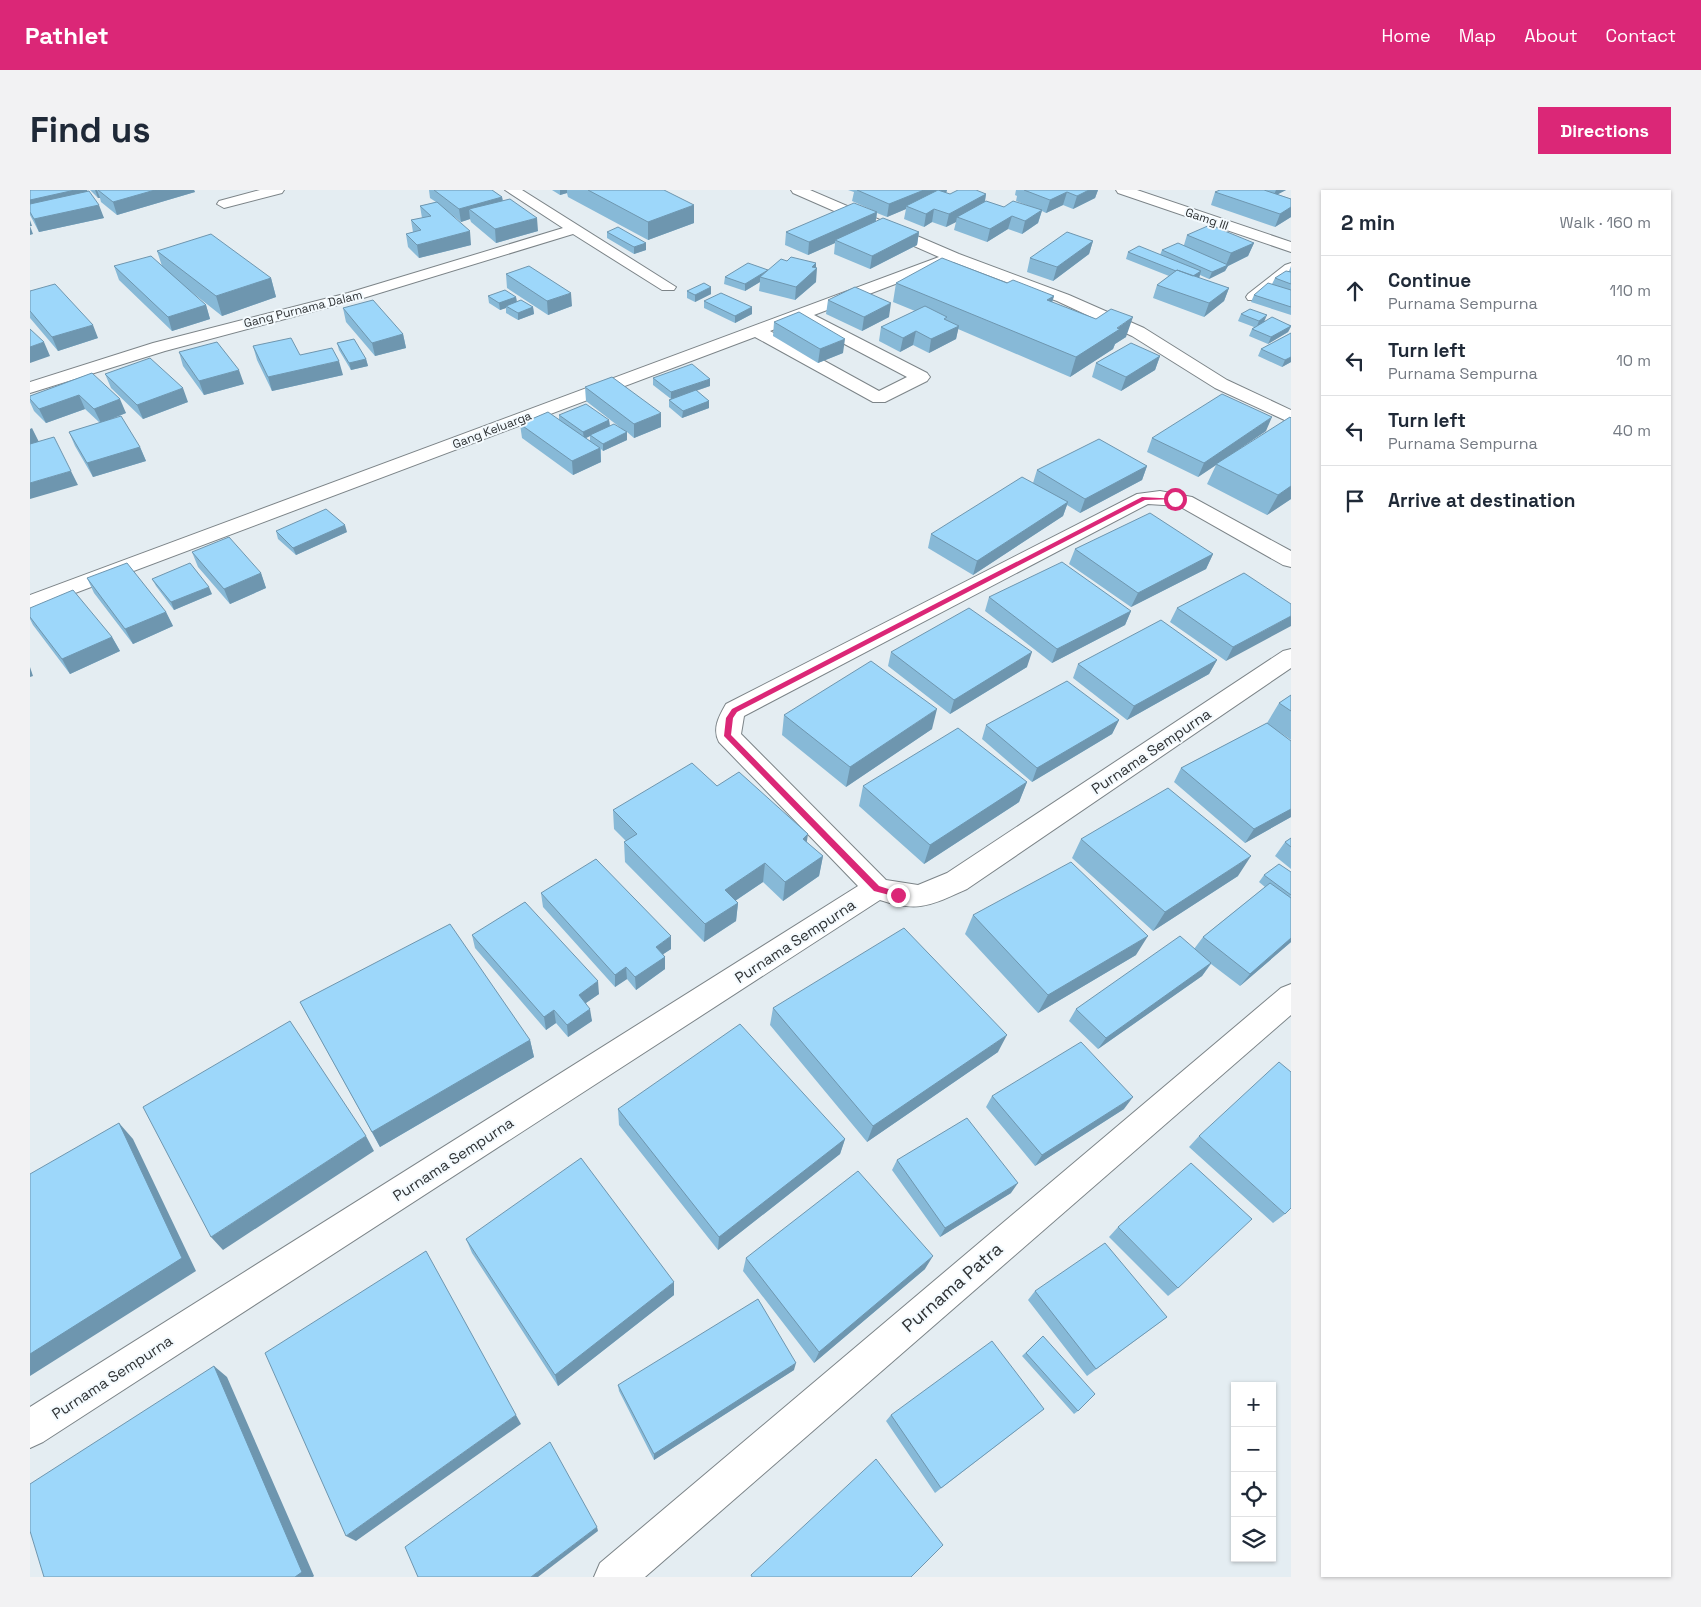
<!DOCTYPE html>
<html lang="en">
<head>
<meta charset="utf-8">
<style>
	body { margin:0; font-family:"Space Grotesk",sans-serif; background:#f2f2f3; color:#1f2937 }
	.controls { position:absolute; right:15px; bottom:15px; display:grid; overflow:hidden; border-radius:0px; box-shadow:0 1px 4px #0004 }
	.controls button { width:45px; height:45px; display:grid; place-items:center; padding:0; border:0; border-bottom:1px solid #e0e1e3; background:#fff; color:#1f2937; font:25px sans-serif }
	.stop { position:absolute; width:15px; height:15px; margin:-11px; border:4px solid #db2777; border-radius:50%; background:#fff }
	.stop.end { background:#db2777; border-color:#fff; box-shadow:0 1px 5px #0008 }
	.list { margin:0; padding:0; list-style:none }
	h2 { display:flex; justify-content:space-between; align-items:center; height:65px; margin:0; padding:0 20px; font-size:21px }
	h2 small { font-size:16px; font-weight:400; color:#747a83 }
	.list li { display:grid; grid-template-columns:32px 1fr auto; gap:15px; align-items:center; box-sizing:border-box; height:70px; padding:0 20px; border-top:1px solid #e0e1e3 }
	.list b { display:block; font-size:19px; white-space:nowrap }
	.list p { margin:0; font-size:16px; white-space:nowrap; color:#747a83 }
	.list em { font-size:16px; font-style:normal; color:#747a83 }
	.icon { flex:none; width:28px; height:28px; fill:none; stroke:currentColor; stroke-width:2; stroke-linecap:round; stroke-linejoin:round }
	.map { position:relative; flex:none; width:1261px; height:1387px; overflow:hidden; border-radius:0px }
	header { display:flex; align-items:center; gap:30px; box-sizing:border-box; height:70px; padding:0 25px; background:#db2777; color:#fff }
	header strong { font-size:24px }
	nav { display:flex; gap:28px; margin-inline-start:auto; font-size:18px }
	.intro { display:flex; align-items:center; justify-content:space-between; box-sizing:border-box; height:120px; padding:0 30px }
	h1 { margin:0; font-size:35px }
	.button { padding:12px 22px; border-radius:0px; background:#db2777; color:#fff; font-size:18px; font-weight:700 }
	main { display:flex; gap:30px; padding:0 30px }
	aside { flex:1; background:#fff; border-radius:0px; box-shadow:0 1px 4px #0004 }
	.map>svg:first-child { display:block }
</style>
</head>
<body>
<header>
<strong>Pathlet</strong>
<nav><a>Home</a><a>Map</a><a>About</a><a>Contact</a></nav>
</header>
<div class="intro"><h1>Find us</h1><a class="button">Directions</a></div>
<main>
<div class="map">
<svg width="1261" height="1387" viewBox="0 0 1261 1387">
	<rect width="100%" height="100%" fill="#e4edf2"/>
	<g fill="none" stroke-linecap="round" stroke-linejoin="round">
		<!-- minor casing -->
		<g stroke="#7c8488" stroke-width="2">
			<path id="minor" d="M230 0H254L252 3 194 18 187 14 189 11Z
				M475 0H492L646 97 644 100H632L543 44 330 109 135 161 0 203V192L123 153 318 103 533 38Z
				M761 0H780L929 64 1039 105 1114 138 1197 190 1261 220V233L1185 198 1102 146 1027 111 923 72 784 125 897 183 900 187 897 191 855 212H843L725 147 0 420V405L909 67 763 3ZM769 130 877 187 849 201 740 141Z
				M1086 0H1107L1261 52V62L1088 3Z
				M1261 73V86L1230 110H1218L1216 107 1218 104 1255 75Z
				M1130 301 1162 307 1261 361V377L1253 375 1149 316 1118 314 714 526 711 544 856 690 888 695 917 683 1253 461 1261 459V478L937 699C901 715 889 723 850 710L13 1252 0 1258V1217L828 696 689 552C682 539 689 526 696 514L1107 304Z
				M1261 794V825L615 1387H564L570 1373 1251 798Z"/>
		</g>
		<!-- minor -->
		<use href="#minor" fill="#fff" fill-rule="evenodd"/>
	</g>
	<!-- wall -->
	<path fill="#87b9d7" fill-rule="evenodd" d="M0 0 57 2 74 28 9 42 0 25Z
		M60 0H164L165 2 87 25 71 12 70 8H68Z
		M399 0H462L472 7 473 11 508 41 466 53 441 32 440 29 431 32 417 21 441 55 389 68 378 57 376 44 383 42 381 30 392 28 390 16 406 12 400 8Z
		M522 0H634L664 33 618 50 538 7 537 3 530 5Z
		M818 0H917L916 3 920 4H956L955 11 974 17 1004 18 986 11 987 6 985 5 986 0H1068L1065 8 1043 19 1033 15 1016 23 1012 21 1008 33 992 44 978 39 957 52 924 40 926 32 916 37 902 32 894 37 874 29 876 19 857 27 847 23 846 31 889 42 887 55 840 79 804 64 805 53 778 65 755 55 756 42 842 20 822 11 824 2Z
		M1190 0H1256L1247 4 1261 9V27L1245 37 1181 15 1185 2Z
		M577 42 616 53V60L604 64 577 48Z
		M1157 45 1224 53 1218 66 1198 76 1195 81 1179 89 1170 85 1169 88 1199 98 1194 111 1174 127 1123 108 1127 95 1139 86 1096 69 1098 62 1130 65 1132 60 1154 55Z
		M1063 51 1059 64 1023 91 997 82 1000 68Z
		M127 61 241 88 246 107 192 126 159 100 176 115 180 129 142 141 89 90 84 76H132Z
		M1261 76V125L1221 112 1224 105 1242 94 1245 88 1259 81Z
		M786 78V92L765 110 729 101 730 92 715 101 694 94 695 87Z
		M476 84 542 116 518 125 477 98Z
		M866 93H977L1024 106 1022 112 1096 147 1085 154 1083 159 1040 187 928 139 926 149 899 163 883 155 870 162 849 151 851 137 885 121 863 112Z
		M681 97V104L665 112 657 108V101Z
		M0 101 68 148 28 161 0 128Z
		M458 106 486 107 487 112 503 117 504 124 488 130 476 123V118L470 120 459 113Z
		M798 110 859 127 832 141 796 124Z
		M674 111 722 124 705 133 674 118Z
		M313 118 373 144 376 158 345 166 316 132Z
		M1211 124 1234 132 1261 135V137L1258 142 1238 154 1219 146 1222 139 1224 137 1208 131Z
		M744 132 813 163 788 173 743 146Z
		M1261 143V172L1252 177 1228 166 1231 159Z
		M307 153 336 169 338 176 321 180 309 160Z
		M223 156 270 165 313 185 242 201 227 170Z
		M149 162 214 194 174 205 153 176Z
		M1130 166 1125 180 1091 201 1062 187 1066 173Z
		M62 183 96 223 76 231 110 257 116 271 63 287 45 256 39 242 70 233 55 219 16 233 4 221 0 212V206Z
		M75 184 158 212 113 229 81 198Z
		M623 188 680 196 666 201 679 211V218L652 228 639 217V210L641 209 623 195Z
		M555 197 631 237 604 248 597 242V250L573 261 571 259V272L543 285 492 248 490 234 529 230V225L579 230 580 236 596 242 556 211ZM560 246V251L556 248Z
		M1261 228V309L1237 325 1177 294 1186 275 1168 287 1117 262 1122 248 1236 241 1200 265Z
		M1117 276 1112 290 1050 323 1037 315 1033 326 943 385 898 358 901 344 1003 293 1007 280Z
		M246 341 317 342 266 365 248 349Z
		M1045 359 1183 364 1176 379 1101 417 1039 374Z
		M162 362 231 383 236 398 200 414 168 377Z
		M57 388 136 422 143 436 103 454 64 403Z
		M122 389 182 404 144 420 126 396Z
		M959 407 1101 421 1095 435 1022 473 955 421Z
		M1261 414 1196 471 1140 432 1147 418Z
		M0 418 82 447 90 461 40 484 3 435 0 429Z
		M861 462 997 477 920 524 858 476Z
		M1187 470 1179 484 1097 530 1043 488 1048 474Z
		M1261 505V550L1248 541 1261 551V627L1215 653 1144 592 1151 578 1237 533 1249 513Z
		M754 525 902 539 816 597 752 545Z
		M1089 530 1082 544 1002 592 952 549 956 535Z
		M997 592 989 612 894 674 829 616 833 596Z
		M687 596 777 653 793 666 789 686 753 711 733 692 705 711 708 713 706 731 674 752 595 672 594 652 596 651 584 639 583 620Z
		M1261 648V679L1245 666 1255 652Z
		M1051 649 1208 686 1123 741 1042 668Z
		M1261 682V752L1210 796 1181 774 1172 786 1068 859 1039 831 1046 819 1164 759 1173 747 1235 697 1229 692 1234 685Z
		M511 703 641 759 633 764 635 767V779L606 800 597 789 585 797 513 717Z
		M943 725 1106 765 1008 823 935 744Z
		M442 745 569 804 556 813 562 831 538 847 526 833 516 840 445 758Z
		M270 812 500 850 504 867 350 957Z
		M743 818 968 862 837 952 740 835Z
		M962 906 1094 919 1005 976 956 917Z
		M588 919 815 949 810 964 688 1060 589 935Z
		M1169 946 1255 1024 1243 1033 1159 957Z
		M867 970 981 1003 910 1047 862 980Z
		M1088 1037 1148 1098 1138 1106 1079 1047Z
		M436 1049 644 1105 528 1196 442 1063Z
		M716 1068 895 1079 784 1173 713 1081Z
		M1005 1101 1137 1127 1057 1186 998 1110Z
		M1013 1146 1048 1221 1044 1224 992 1166Z
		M764 1180 624 1270 589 1201 588 1195Z
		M1014 1219 905 1303 856 1231 861 1225Z"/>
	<!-- shaded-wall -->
	<path fill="#6e96af" d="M45 0H57L61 10 0 22V10Z
		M65 0H67L70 8H68Z
		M125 0H164L165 2 87 25 83 12Z
		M530 0H537V3L530 5Z
		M894 0H917L916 3 876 16V19L857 27 859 14Z
		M1059 0H1068L1065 8 1043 19 1047 6Z
		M1246 0H1256L1243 7Z
		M1037 2 1033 15 1016 23 1020 10Z
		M956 4 954 16 927 27 926 32 916 37 919 24Z
		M472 7 474 20 439 19 440 29 431 32 429 19Z
		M69 15 74 28 9 42 4 29Z
		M664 15V33L618 50V32Z
		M1261 17V27L1245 37 1250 24Z
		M904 19 902 32 894 37 896 24Z
		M1012 20 1008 33 992 44 995 31Z
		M847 22 845 35 805 50V53L778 65 779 52Z
		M982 26 978 39 957 52 960 39Z
		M507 28 508 41 466 53 465 39Z
		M0 30 2 36H0L3 44 0 45Z
		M440 41 441 55 389 68 387 55Z
		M889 42 887 55 840 79 842 66Z
		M1063 51 1059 64 1023 91 1027 77Z
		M616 53V60L604 64V57Z
		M1224 53 1218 66 1198 76 1195 81 1179 89 1182 82 1196 75 1201 63Z
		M786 73V79L787 78 786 92 765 110 766 97 782 77Z
		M738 80 730 87V92L715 101V94Z
		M1171 81 1169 88 1161 87Z
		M241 88 246 107 192 126 186 106Z
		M681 97V104L665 112V105Z
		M1199 98 1194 111 1174 127 1179 113Z
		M541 103 542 116 518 125 517 111Z
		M1024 106 1018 125 1017 110Z
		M486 107 487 114 476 116V118L470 120 469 113Z
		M861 113 859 127 832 141 834 127Z
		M176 115 180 129 142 141 138 127Z
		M503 117 504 124 488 130V123Z
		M722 117V124L705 133V126Z
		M1237 125 1234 132 1226 138 1229 131Z
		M1103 127 1096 147 1085 154 1083 159 1040 187 1046 167Z
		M63 135 68 148 28 161 22 147Z
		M929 136 926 149 899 163 901 149Z
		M1261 136 1258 142 1238 154 1241 147Z
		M886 141 883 155 870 162 873 148Z
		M373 144 376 158 345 166 342 153Z
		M815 149 813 163 788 173 790 159Z
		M14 152 20 166 0 173V157Z
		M1130 166 1125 180 1091 201 1096 187Z
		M1261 167V172L1252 177 1255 170Z
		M336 169 338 176 321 180 319 173Z
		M309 171 313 185 242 201 238 187Z
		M209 180 214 194 174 205 169 191Z
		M680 189V196L641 209V202Z
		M153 198 158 212 113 229 107 215Z
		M49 205 55 219 16 233 9 219Z
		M90 209 96 223 71 233 64 219Z
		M679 211V218L652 228 653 221Z
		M631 223V237L604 248V234Z
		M1242 227 1236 241 1187 274H1186V275L1168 287 1174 273Z
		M579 230 580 238 560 245V246L554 249 553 242Z
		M2 238 9 252 0 256V239Z
		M597 242V250L573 261V254Z
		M110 257 116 271 63 287 57 273Z
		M570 258 571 272 543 285 542 271Z
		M1117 276 1112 290 1050 323 1055 309Z
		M41 281 48 295 0 309V293Z
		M1261 296V309L1237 325 1248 305Z
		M1038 312 1033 326 943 385 947 371Z
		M315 335 317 342 266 365 263 358Z
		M1183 364 1176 379 1101 417 1108 403Z
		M231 383 236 398 200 414 194 399Z
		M179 397 182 404 144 420 141 412Z
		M1101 421 1095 435 1022 473 1027 459Z
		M136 422 143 436 103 454 95 439Z
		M1261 426V436L1196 471 1203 457Z
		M82 447 90 461 40 484 32 469Z
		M1002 462 997 477 920 524 924 510Z
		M1187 470 1179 484 1097 530 1104 516Z
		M0 477 3 486 0 487Z
		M907 519 902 539 816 597 820 577Z
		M1089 530 1082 544 1002 592 1007 578Z
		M997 592 989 612 894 674 900 655Z
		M1261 619V627L1215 653 1224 639Z
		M778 644 775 664 773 649Z
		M793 666 789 686 753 711 755 692Z
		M1221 666 1208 686 1123 741 1135 722Z
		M735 673 733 692 693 719 695 700Z
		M708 713 706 731 674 752 675 734Z
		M641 746V759L626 769V757Z
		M1118 746 1106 765 1008 823 1018 805Z
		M1261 748V752L1210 796 1220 784Z
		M635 767V779L606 800 605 787Z
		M1181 773 1172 786 1068 859 1076 848Z
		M596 777 597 789 585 797V785Z
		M568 791 569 804 550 817 549 805Z
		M560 819 562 831 538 847 537 835Z
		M524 820 526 833 516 840 514 827Z
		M977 845 968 862 837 952 843 936Z
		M500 850 504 867 350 957 342 942Z
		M1103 907 1094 919 1005 976 1012 965Z
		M89 933 103 949 166 1081 0 1186V1164Z
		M336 946 344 961 193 1060 181 1047Z
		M815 949 810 964 688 1060 689 1047Z
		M988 993 981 1003 910 1047 915 1038Z
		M903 1066 895 1079 784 1173 789 1162Z
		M644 1092V1105L528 1196 525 1185Z
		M766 1173 764 1180 624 1270V1264Z
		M184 1176 197 1187 284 1386 283 1387H265Z
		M486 1225 491 1234 326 1351 316 1346Z
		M567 1337 568 1341 508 1387H501Z"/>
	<!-- building -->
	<path fill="#9dd7fa" stroke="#6e96af" d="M0 0H45L0 10Z
		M68 0H125L83 12Z
		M404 0H462L472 7 429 19Z
		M558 0H634L664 15 618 32Z
		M827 0H894L859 14Z
		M908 0 920 4 928 0H946L956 4 919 24 904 19 896 24 876 16Z
		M994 0H1059L1047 6 1037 2 1020 10Z
		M1190 0H1234L1261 9V17L1250 24 1185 2Z
		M59 1 69 15 4 29 0 22V14Z
		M480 9 507 28 465 39 439 19Z
		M956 11 974 17 983 11 1012 20 995 31 982 26 960 39 927 27Z
		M407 12 440 41 387 55 376 44 391 40 381 30 401 26 390 16Z
		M824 13 847 22 779 52 756 42Z
		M853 28 889 42 842 66 805 50Z
		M1180 35 1224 53 1201 63 1157 45Z
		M588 37 616 53 604 57 577 42Z
		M1037 42 1063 51 1027 77 1000 68Z
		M181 44 241 88 186 106 127 61Z
		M1148 53 1198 75 1182 82 1132 60Z
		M1109 56 1171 81 1163 86 1147 80 1146 81 1098 62Z
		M121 66 176 115 138 127 84 76Z
		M761 67 786 73 782 77 787 78 766 97 730 87 751 69 757 71Z
		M912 68 977 93 983 90 1024 106 1017 110 1066 129 1081 119 1103 127 1087 138 1090 139 1046 167 866 93Z
		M718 73 738 80 715 94 695 87Z
		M499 76 541 103 517 111 476 84Z
		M1147 80 1199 98 1179 113 1127 95Z
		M1256 81 1261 82V94L1245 88Z
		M674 93 681 97 665 105 657 101Z
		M1238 93 1261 100V117L1224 105Z
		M25 94 63 135 22 147 0 121V101Z
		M825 97 861 113 834 127 798 110Z
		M475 100 486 107 469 113 458 106Z
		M691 103 722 117 705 126 674 111Z
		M343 110 373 144 342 153 313 118Z
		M491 110 503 117 488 123 476 116Z
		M895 116 917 127 914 129 929 136 901 149 886 141 873 148 851 137Z
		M1220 119 1237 125 1229 131 1211 124Z
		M769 122 815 149 790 159 744 132Z
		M1242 127 1261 136 1241 147 1222 139Z
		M0 139 14 152 0 157Z
		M1261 143V167L1255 170 1231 159Z
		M261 148 270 165 302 158 309 171 238 187 223 156Z
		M324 149 336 169 319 173 307 153Z
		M187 152 209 180 169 191 149 162Z
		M1101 153 1130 166 1096 187 1066 173Z
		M120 168 153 198 107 215 75 184Z
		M662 174 680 189 641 202 623 188Z
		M62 183 90 209 64 219 49 205 9 219 0 209V206Z
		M582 187 631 223 604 234 555 197Z
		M666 200 679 211 653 221 639 210Z
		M1192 204 1242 227 1174 273 1122 248Z
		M556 214 579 230 553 242 529 225Z
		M518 222 570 258 542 271 490 234Z
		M91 226 110 257 57 273 39 242Z
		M1260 227 1261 228V296L1248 305 1186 274Z
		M584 234 597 242 573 254 560 245Z
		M24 247 41 281 0 293V254Z
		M1069 249 1117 276 1055 309 1007 280Z
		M992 287 1038 312 947 371 901 344Z
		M296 319 315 335 263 358 246 341Z
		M1120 323 1183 364 1108 403 1045 359Z
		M199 347 231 383 194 399 162 362Z
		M1032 372 1101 421 1027 459 959 407Z
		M97 373 136 422 95 439 57 388Z
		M160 373 179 397 141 412 122 389Z
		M1214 383 1261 414V426L1203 457 1147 418Z
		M43 400 82 447 32 469 0 427V418Z
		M939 418 1002 462 924 510 861 462Z
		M1131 430 1187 470 1104 516 1048 474Z
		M841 471 907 519 820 577 754 525Z
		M1037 491 1089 530 1007 578 956 535Z
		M1261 505V521L1249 513Z
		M1237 533 1261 551V619L1224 639 1151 578Z
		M928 538 997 592 900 655 833 596Z
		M662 573 687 596 709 582 778 644 773 649 793 666 755 692 735 673 695 700 708 713 675 734 594 652 607 644 583 620Z
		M1138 598 1221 666 1135 722 1051 649Z
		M1261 648V657L1255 652Z
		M566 669 641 746 626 757 635 767 605 787 596 777 585 785 511 703Z
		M1041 672 1118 746 1018 805 943 725Z
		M1249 674 1261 682V705L1234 685Z
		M1240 693 1261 708V748L1220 784 1173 747Z
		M495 712 568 791 549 805 560 819 537 835 524 820 514 827 442 745Z
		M420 734 500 850 342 942 270 812Z
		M874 738 977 845 843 936 743 818Z
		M1150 746 1181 773 1076 848 1046 819Z
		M260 831 336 946 181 1047 113 917Z
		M710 834 815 949 689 1047 588 919Z
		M1051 852 1103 907 1012 965 962 906Z
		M1249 872 1261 882V1018L1255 1024 1169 946Z
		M937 928 988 993 915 1038 867 970Z
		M89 933 152 1068 0 1164V984Z
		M551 968 644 1092 525 1185 436 1049Z
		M1161 973 1222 1029 1148 1098 1088 1037Z
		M828 981 903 1066 789 1162 716 1068Z
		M1075 1053 1137 1127 1066 1179 1005 1101Z
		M396 1061 486 1225 316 1346 235 1163Z
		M728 1109 766 1173 624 1264 588 1195Z
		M1013 1146 1065 1204 1048 1221 996 1163Z
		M962 1151 1014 1219 911 1298 861 1225Z
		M184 1176 272 1382 265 1387H14L0 1341V1294Z
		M520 1252 567 1337 501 1387H388L375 1357Z
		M846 1269 913 1355 881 1387H722L721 1385Z"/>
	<!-- route -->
	<path fill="#db2777" d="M1112 307 1148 309 1115 310 707 522 703 528 701 545 849 696 871 703V708L844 701 694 546 696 528 702 519Z"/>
	<g text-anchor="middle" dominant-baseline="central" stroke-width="4" stroke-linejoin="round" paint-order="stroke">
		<!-- far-street labels -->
		<g font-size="12" fill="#2f3234" stroke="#f3fafe">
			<text transform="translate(1177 29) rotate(19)">Gamg III</text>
			<text transform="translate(273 119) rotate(-14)">Gang Purnama Dalam</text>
			<text transform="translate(462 240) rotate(-21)">Gang Keluarga</text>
		</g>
		<!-- street labels -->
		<g font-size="15" fill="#2f3234" stroke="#f3fafe">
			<text transform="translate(1121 561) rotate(-34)">Purnama Sempurna</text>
			<text transform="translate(765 751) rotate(-33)">Purnama Sempurna</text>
			<text transform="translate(423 969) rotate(-33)">Purnama Sempurna</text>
			<text transform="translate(82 1187) rotate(-33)">Purnama Sempurna</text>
		</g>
		<!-- near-street labels -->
		<g font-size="18" fill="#2f3234" stroke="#f3fafe">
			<text transform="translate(922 1097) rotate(-41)">Purnama Patra</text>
		</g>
	</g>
</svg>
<div class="controls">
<button>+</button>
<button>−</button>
<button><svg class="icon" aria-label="locate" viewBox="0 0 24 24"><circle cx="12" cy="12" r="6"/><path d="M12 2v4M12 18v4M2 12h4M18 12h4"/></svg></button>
<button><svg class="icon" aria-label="layers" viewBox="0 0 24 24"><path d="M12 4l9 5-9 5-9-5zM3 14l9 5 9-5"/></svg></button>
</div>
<div class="stop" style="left:1145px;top:309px"></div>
<div class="stop end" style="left:868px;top:705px"></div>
</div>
<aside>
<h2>2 min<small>Walk · 160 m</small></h2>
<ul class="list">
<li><svg class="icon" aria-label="ahead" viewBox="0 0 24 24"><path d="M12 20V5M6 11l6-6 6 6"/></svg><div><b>Continue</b><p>Purnama Sempurna</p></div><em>110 m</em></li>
<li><svg class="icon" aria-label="left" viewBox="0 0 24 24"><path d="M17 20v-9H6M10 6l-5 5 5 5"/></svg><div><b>Turn left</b><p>Purnama Sempurna</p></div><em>10 m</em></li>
<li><svg class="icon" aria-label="left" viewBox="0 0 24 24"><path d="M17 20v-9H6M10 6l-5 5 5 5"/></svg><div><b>Turn left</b><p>Purnama Sempurna</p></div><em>40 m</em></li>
<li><svg class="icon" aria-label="arrive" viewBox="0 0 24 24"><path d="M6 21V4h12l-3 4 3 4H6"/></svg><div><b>Arrive at destination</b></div></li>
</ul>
</aside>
</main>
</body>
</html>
